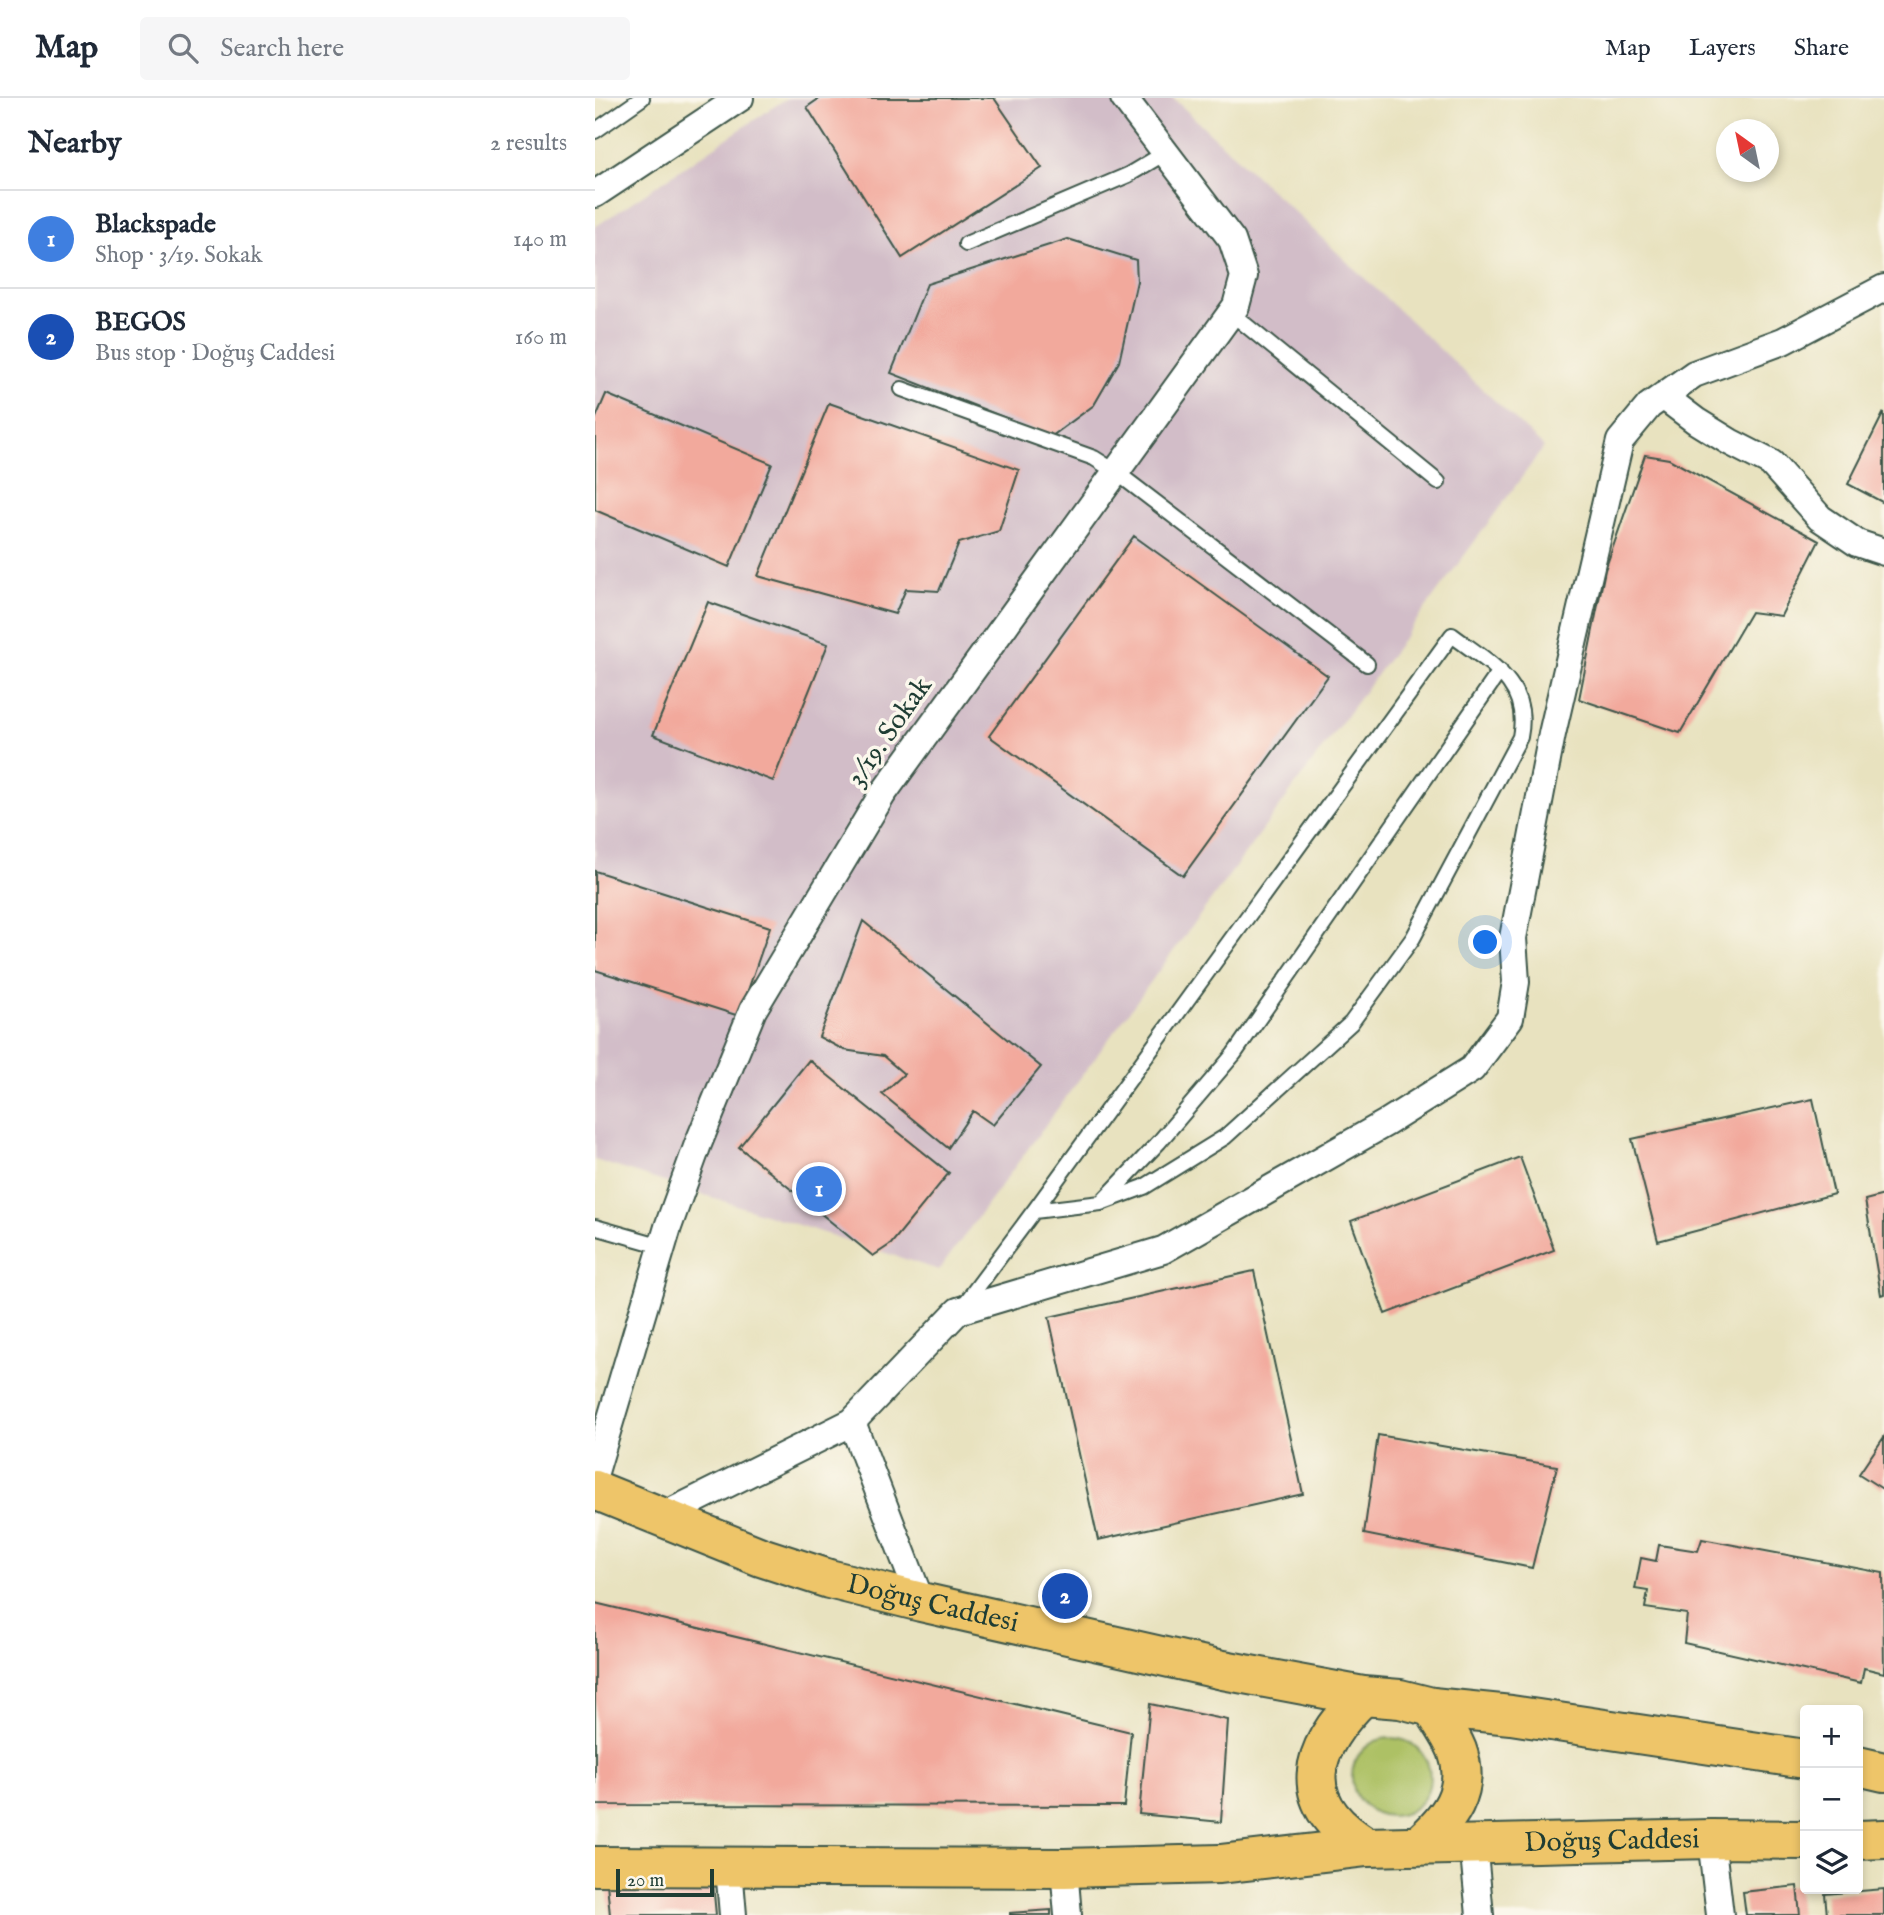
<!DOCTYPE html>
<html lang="en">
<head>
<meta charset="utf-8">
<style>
	body { margin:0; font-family:"IM FELL English",serif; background:#f6f6f7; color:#1f2937 }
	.controls { position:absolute; right:21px; bottom:21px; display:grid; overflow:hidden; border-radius:7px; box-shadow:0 4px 10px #0003 }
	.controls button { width:63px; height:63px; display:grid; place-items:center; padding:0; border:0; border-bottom:2px solid #e0e1e3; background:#fff; color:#1f2937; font:35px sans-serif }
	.compass { position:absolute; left:1121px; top:21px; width:63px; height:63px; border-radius:50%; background:#fff; box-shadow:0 4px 10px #0003; rotate:327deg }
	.scale { position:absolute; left:21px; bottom:18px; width:98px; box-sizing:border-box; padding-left:7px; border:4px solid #1f3d34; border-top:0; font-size:19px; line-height:24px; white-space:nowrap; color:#1f3d34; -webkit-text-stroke:5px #fbf7ec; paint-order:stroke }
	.you { position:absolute; left:891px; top:845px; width:24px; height:24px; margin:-18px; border:5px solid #fff; border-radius:50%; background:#1a73e8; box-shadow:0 0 0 10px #1a73e833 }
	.badge { display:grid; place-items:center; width:46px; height:46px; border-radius:50%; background:#1a73e8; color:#fff; font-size:23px; font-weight:700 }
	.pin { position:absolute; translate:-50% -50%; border:4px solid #fff; box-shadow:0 2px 7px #0006 }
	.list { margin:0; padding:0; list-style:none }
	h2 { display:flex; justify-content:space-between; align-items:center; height:91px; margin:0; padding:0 28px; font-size:30px }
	h2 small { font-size:23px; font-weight:400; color:#747a83 }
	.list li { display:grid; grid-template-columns:46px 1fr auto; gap:21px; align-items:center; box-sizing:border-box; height:98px; padding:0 28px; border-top:2px solid #e0e1e3 }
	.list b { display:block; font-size:26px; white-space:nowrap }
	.list p { margin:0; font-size:23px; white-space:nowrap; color:#747a83 }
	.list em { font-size:23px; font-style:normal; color:#747a83 }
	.icon { flex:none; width:38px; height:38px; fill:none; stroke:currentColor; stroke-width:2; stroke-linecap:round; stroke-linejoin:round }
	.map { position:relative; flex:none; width:1289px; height:1817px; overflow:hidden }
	header { display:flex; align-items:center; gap:42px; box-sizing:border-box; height:98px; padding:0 35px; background:#fff; border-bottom:2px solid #e0e1e3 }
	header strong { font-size:33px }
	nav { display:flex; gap:38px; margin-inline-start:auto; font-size:24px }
	.search { width:490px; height:63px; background:#f6f6f7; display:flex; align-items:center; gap:18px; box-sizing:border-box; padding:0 24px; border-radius:7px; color:#747a83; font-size:26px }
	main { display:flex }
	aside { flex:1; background:#fff }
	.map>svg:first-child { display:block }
</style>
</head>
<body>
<header>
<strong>Map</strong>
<div class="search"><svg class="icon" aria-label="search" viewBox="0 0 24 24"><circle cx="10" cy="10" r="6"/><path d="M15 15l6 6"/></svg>Search here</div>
<nav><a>Map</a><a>Layers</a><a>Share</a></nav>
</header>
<main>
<aside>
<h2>Nearby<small>2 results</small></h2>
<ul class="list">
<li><span class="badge" style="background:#3f7fe0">1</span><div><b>Blackspade</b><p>Shop · 3/19. Sokak</p></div><em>140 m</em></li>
<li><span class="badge" style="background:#1a4fb4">2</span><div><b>BEGOS</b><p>Bus stop · Doğuş Caddesi</p></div><em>160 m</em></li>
</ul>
</aside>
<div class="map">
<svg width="1289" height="1817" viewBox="0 0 1289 1817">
	<rect width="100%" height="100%" fill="#fbf7ec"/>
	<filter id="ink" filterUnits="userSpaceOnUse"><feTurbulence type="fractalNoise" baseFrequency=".0143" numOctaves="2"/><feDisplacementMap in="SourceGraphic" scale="14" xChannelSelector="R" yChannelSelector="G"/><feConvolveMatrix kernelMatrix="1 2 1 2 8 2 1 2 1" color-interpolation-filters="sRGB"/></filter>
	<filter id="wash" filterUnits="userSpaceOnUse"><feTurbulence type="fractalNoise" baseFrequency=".00686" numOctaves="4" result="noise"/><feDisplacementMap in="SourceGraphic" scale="28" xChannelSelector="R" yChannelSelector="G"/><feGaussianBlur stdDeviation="1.57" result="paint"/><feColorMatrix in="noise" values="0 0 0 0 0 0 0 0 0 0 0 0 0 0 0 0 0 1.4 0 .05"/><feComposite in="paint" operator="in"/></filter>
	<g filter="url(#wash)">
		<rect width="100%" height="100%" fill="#e8e2bf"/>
		<!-- industrial -->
		<path fill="#d2bdc8" d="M192 0H578L949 349 344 1172 0 1062V129Z"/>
		<!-- green -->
		<path fill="#adc165" stroke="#667f4c" stroke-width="2" d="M757 1679a39 39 0 1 1 78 0a39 39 0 1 1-78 0Z"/>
		<g id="blocks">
			<!-- building -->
			<path fill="#f2a99c" d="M225 0H399L447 70 307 160 212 9Z
				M473 141 541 162 542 183 524 264 499 307 457 338 296 275 332 186Z
				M11 296 177 366 134 469 0 412V322Z
				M234 305 424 372 404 433 364 445 344 493 311 491 300 516 163 478Z
				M1289 314V405L1253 386Z
				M1050 357 1074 361 1224 443 1186 518 1156 514 1085 635 984 601 1010 472Z
				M539 438 733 578 588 778 394 638Z
				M113 504 233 546 178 683 58 637Z
				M0 773 175 829 144 918 0 872Z
				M268 823 446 969 398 1027 378 1013 353 1050 287 996 309 976 288 958 249 952 224 939Z
				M214 962 354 1075 296 1146 278 1158 144 1049Z
				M1218 1001 1239 1096 1063 1143 1037 1041Z
				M925 1059 959 1152 790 1216 756 1123Z
				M1289 1097V1196L1286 1197 1270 1102Z
				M659 1173 708 1396 503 1442 454 1219Z
				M783 1337 962 1368 937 1470 769 1436Z
				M1289 1339V1392L1264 1376Z
				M1107 1441 1288 1475 1289 1575 1269 1570 1266 1585 1089 1545 1092 1516 1050 1510 1053 1493 1040 1491 1046 1460 1061 1463 1064 1447 1103 1453Z
				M0 1505 536 1634 529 1708 0 1707Z
				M555 1606 633 1622 626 1724 544 1716Z
				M117 1775 121 1817H15L12 1785Z
				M1202 1788 1205 1817H1151L1148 1794Z
				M1289 1791V1817H1232L1230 1796Z
				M456 1812V1817H415V1815Z"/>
		</g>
	</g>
	<g filter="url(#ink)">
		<use href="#blocks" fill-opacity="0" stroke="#3d5649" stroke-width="2"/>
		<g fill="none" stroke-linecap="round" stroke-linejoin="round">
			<!-- service casing -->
			<g stroke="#3d5649" stroke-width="18">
				<path id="service" d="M0 33 47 0
					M371 146 533 77 570 55
					M636 215 843 384
					M307 291 499 360 521 374 772 566
					M439 1113 857 537C894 565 936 585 925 639L818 840 756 925 630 1039 549 1089 506 1105
					M0 1129 67 1148
					M366 1211 439 1113 506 1105 564 1044 639 956 905 573"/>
			</g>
			<!-- minor casing -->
			<g stroke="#3d5649" stroke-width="30">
				<path id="minor" d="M0 96 145 0
					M1068 298 1101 323 1135 344 1176 365 1225 420 1262 445 1289 454
					M257 1324 326 1504
					M0 1374 73 1129 103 1046 158 912 287 697 641 208 649 178 637 142 529 0
					M68 1418 257 1324 363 1213 568 1152 791 1025 877 971 915 920 921 884 918 840 957 636 1025 343 1054 308 1099 276 1188 243 1289 190
					M1116 1741 1125 1817
					M878 1745 885 1817
					M134 1770 138 1817
					M469 1770 473 1817"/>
			</g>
			<!-- primary casing -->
			<g stroke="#3d5649" stroke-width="42">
				<g id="primary">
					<path id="s1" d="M0 1392 166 1459 234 1481 326 1504 628 1572 768 1598 805 1601 837 1609 916 1617 1210 1661"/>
					<path d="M768 1598C714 1650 697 1704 772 1749"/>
					<path d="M1263 1668 1289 1674"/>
					<path d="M1263 1742 1289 1741"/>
					<path d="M824 1747C853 1722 877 1693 862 1652 856 1637 845 1622 837 1609"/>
					<path id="s2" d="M0 1768 469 1770 625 1766 772 1749 1116 1741 1210 1742"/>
				</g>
			</g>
			<!-- service -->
			<use href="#service" stroke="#fff" stroke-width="14"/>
			<!-- minor -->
			<use href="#minor" stroke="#fff" stroke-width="26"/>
			<!-- primary -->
			<use href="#primary" stroke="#eec569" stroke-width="38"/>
		</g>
	</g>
	<g text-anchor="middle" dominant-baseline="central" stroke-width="7" stroke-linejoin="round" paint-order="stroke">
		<!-- street labels -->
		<g font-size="28" fill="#1f3d34" stroke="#fbf7ec">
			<text transform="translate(295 634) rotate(-55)">3/19. Sokak</text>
			<text stroke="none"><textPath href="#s1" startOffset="357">Doğuş Caddesi</textPath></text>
			<text stroke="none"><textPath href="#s2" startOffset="1018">Doğuş Caddesi</textPath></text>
		</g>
	</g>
</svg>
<div class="controls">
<button>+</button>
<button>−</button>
<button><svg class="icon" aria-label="layers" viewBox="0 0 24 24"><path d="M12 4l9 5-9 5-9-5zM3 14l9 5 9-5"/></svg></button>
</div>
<svg class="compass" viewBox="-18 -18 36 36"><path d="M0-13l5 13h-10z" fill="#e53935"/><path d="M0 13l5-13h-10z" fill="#747a83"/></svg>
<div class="scale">20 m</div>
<div class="you"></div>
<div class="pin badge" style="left:224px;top:1091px;background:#3f7fe0">1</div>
<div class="pin badge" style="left:470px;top:1498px;background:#1a4fb4">2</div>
</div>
</main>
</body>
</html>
